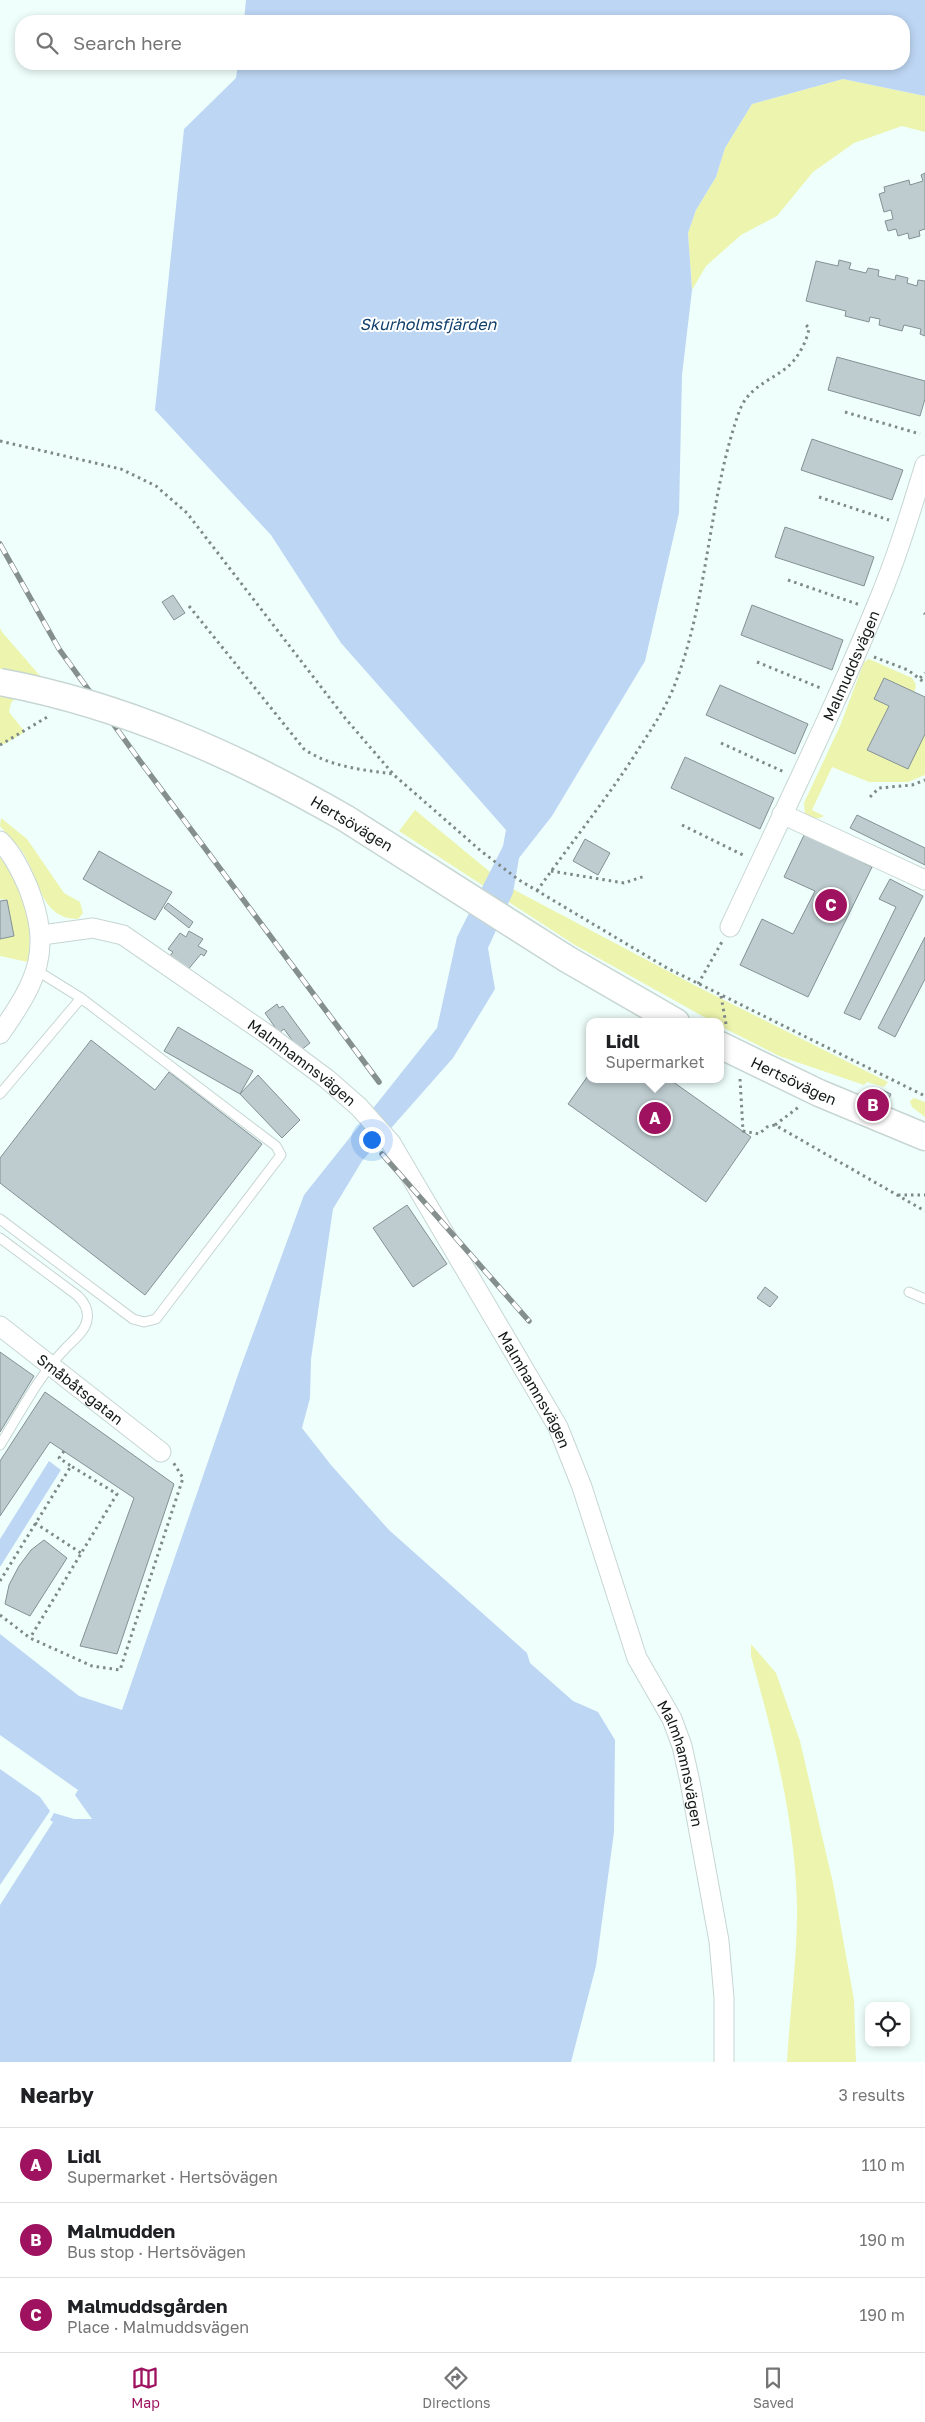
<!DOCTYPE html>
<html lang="en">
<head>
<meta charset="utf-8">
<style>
	body { margin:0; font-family:"Golos Text",sans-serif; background:#f2f2f2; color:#202124 }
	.controls { position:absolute; right:15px; bottom:15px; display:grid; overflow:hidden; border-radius:10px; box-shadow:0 2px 8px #0003 }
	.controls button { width:45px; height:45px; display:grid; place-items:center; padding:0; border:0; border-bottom:1px solid #e0e0e0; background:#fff; color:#202124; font:25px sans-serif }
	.you { position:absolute; left:371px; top:1139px; width:18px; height:18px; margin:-12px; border:4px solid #fff; border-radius:50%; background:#1a73e8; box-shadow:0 0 0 8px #1a73e833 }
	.badge { display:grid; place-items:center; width:32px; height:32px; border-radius:50%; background:#9e125f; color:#fff; font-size:16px; font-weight:700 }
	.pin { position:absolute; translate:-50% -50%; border:2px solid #fff; box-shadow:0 1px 5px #0006 }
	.popup { position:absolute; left:586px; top:1018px; width:138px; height:65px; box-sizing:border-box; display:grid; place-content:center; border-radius:10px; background:#fff; filter:drop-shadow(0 1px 4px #0005); font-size:16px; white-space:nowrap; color:#757577 }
	.popup b { font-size:19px; color:#202124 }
	.popup::after { content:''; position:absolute; left:50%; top:100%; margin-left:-10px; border:10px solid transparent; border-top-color:#fff }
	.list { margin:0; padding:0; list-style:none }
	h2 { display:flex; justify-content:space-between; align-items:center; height:65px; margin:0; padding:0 20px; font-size:21px }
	h2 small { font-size:16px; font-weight:400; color:#757577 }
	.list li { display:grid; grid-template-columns:32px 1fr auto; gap:15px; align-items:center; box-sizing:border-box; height:75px; padding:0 20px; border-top:1px solid #e0e0e0 }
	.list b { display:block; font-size:19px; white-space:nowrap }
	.list p { margin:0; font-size:16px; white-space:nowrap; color:#757577 }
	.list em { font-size:16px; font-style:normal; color:#757577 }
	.icon { flex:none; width:28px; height:28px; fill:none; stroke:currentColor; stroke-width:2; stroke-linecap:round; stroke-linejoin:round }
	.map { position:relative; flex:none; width:925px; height:2062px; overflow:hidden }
	.search { position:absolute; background:#fff; box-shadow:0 2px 8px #0003; left:15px; right:15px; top:15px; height:55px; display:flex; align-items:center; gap:12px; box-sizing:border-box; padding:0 18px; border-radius:20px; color:#757577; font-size:19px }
	.sheet { height:290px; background:#fff }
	nav { display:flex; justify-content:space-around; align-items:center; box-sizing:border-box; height:70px; border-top:1px solid #e0e0e0; background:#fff; font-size:14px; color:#757577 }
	nav a { display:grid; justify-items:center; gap:2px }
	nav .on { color:#9e125f }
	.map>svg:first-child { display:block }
</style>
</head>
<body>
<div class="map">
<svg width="925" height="2062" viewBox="0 0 925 2062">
	<rect width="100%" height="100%" fill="#effffc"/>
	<!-- green -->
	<path fill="#ecf4ad" d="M843 79 925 96V132L902 126 854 143 813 172 777 216 741 235 706 266 692 290 688 233 696 210 716 177 725 148 752 104Z
		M0 628 2 632 41 677 0 669Z
		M869 659 912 678C916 683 917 686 914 692L884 678 889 706 868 750 925 734V775L908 782H869L832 767 812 810 824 816C817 820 812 818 805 814L804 803 840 726 864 662Z
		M0 693 17 696 11 703 9 712 25 732 4 744 0 743Z
		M415 810 507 886 696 986 888 1082 884 1087 867 1082 864 1085 779 1056 720 1026V1022H713L706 1018 575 945 399 831Z
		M1 818 27 839 64 893 80 902 83 913 78 919C42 919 40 883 25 856 19 845 8 836 0 826Z
		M0 856C24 885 34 925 28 962L0 956V939L14 936 7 900 0 899Z
		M914 1098 925 1102V1117L912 1107 910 1101Z
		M751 1644 776 1673 800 1741 833 1883 854 2000 856 2062H787C790 2012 797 1960 797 1910 796 1823 774 1739 751 1656Z"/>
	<!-- water -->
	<path fill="#bdd6f3" d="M246 0H925V96L843 79 752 104 725 148 716 177 696 210 688 233 692 290 682 375 679 513 645 661 552 816 519 858 513 893 488 948 495 989 453 1058 362 1161 333 1209 311 1359 310 1398 302 1428 331 1465 389 1530 527 1653 530 1663 573 1701 598 1712 615 1740 614 1832 596 1966 571 2062H0V1634L79 1696 122 1710 240 1369 304 1195 437 1028 457 937 503 846 506 830 341 643 271 535 155 410 184 129 236 78 238 64H904V21H244Z
		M49 1461 61 1470 0 1567V1539Z"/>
	<!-- pier -->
	<path fill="#effffc" d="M0 1735 78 1790 75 1795 92 1819H74L54 1813 50 1820 53 1822 0 1905V1885L50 1811 40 1797 0 1769Z"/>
	<!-- building -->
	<path fill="#beccd0" stroke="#839195" d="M925 173V229L919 231 920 236 909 239 908 233 898 236 896 229 888 231 885 221 893 219 891 210 884 212 879 194 885 192 884 187 909 180 910 185 923 181 921 175Z
		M839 260 851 263 849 269 866 273 868 268 879 270 878 276 895 280 896 275 908 278 907 283 917 286 918 280 925 281V336L920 334 921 329 904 325 902 331 879 325 880 319 870 317 869 322 845 316 846 311 806 301 816 261 838 266Z
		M837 357 925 381V399L920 416 828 390Z
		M812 439 903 470 892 500 801 470Z
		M785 527 874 557 864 586 775 557Z
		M173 595 185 613 174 620 162 602Z
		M752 605 843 640 832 670 741 635Z
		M884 678 925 697V734L908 769 867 750 889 706 874 699Z
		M720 685 808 724 795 754 706 715Z
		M685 757 774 798 760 829 671 788Z
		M857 815 925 848V865L850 828Z
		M805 833 872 867 808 997 740 965 762 919 793 934 815 891 784 877Z
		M585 839 610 853 598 875 573 861Z
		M99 851 172 892 155 920 83 879Z
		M890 879 923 896 860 1020 844 1013 896 907 879 899Z
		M7 900 14 936 0 939V901Z
		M168 903 193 922 189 928 164 908Z
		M189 931 203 939 198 946 207 951 204 956 201 954 186 972 168 958 173 952 168 949 180 933 186 937Z
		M925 937V979L895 1037 878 1028Z
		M277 1004 279 1008 283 1006 310 1043 300 1051 284 1029 279 1033 265 1013Z
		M178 1027 253 1071 240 1094 164 1051Z
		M91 1040 155 1090 169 1072 262 1144 145 1295 0 1183V1158Z
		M590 1073V1079H669L751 1137 706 1202 568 1104Z
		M258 1075 300 1120 282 1138 240 1094Z
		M880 1089 891 1094 889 1098 878 1093Z
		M407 1205 447 1264 413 1287 373 1228Z
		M765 1287 778 1297 770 1307 757 1298Z
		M0 1352 34 1376 0 1432Z
		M45 1392 174 1484 117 1654 80 1646 134 1498 50 1442 0 1516V1461Z
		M44 1540 67 1558 30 1616 5 1604 9 1585 19 1566 31 1550Z"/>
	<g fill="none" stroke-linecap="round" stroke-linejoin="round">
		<!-- service casing -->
		<g stroke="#c7d6d3" stroke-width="11">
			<path id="service" d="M36 970 81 998
				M0 1094 81 998 276 1146 281 1155 156 1319 144 1322 133 1319 0 1219
				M0 1238 78 1296C85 1303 89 1310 87 1320 85 1332 72 1341 64 1350 38 1377 20 1413 0 1445
				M909 1292 925 1299"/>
		</g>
		<!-- minor casing -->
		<g stroke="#c7d6d3" stroke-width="21">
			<g id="minor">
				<path d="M782 814 925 880"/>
				<path d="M0 841C13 854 21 871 28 887 53 951 37 981 0 1034"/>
				<path id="s1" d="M730 927C780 819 833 712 878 602 897 557 911 510 925 465"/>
				<path id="s2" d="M42 935 93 928 123 935 268 1035 327 1079 359 1107 391 1143 558 1427 582 1487 637 1658 672 1719 682 1746 690 1782 719 1941 724 1998V2062"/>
				<path id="s3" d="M0 1326 161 1452"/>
			</g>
		</g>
		<!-- secondary casing -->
		<g stroke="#c7d6d3" stroke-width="29">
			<g id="secondary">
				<path d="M345 818 567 959 676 1022"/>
				<path id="s4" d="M720 1045 819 1093 925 1137"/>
			</g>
		</g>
		<!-- path -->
		<path stroke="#7f8987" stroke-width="3" stroke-dasharray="2.5 4" stroke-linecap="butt" d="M845 412 920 434
			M0 441 121 469 156 486 187 513 345 718 394 775 481 851 519 880 667 968 925 1096
			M819 497 889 520
			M788 580 860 605
			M189 606 304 749C330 767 363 770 394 774
			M924 613 925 614
			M874 657 908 670 925 683
			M757 662 823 689
			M920 678 925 673
			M721 743 784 772
			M0 745 49 716
			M870 797 879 788 912 785 925 780
			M682 825 745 856
			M551 871 624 883 645 876
			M537 891C570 844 607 799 638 750 652 728 666 708 675 684 709 597 708 499 739 412 747 389 767 382 785 369 797 360 807 342 809 328L805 324
			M698 984 723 940
			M721 996 726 1024
			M740 1079 743 1131 759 1134 767 1127 775 1125 925 1211
			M775 1125 800 1106
			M898 1195H925
			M64 1451 59 1458 71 1466
			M35 1523 81 1553
			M0 1581 71 1466 117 1494 30 1638
			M0 1615 30 1638 92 1666 120 1670 183 1478 173 1462"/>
		<!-- service -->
		<use href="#service" stroke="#fff" stroke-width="9"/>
		<!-- minor -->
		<use href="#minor" stroke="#fff" stroke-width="19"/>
		<!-- secondary -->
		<use href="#secondary" stroke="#fff" stroke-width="26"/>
		<!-- rail casing -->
		<g stroke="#858f8d" stroke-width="5.5">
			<path id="rail" d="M0 544 59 649 140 761 379 1082
				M382 1154 529 1321"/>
		</g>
		<!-- rail -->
		<use href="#rail" stroke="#fff" stroke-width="4" stroke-dasharray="11" stroke-linecap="butt"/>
		<!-- secondary-bridge casing -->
		<g stroke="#c7d6d3" stroke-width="29" stroke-linecap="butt">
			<path id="secondary-bridge" d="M0 682C123 705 237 756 345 818"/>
		</g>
		<!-- secondary-bridge -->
		<use href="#secondary-bridge" stroke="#fff" stroke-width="26"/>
	</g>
	<g text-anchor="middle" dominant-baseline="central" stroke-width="4" stroke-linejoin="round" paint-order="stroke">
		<!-- street labels -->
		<g font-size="15" fill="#141918" stroke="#fff">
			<text stroke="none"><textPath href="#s1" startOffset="288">Malmuddsvägen</textPath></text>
			<text transform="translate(352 823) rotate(31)">Hertsövägen</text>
			<text stroke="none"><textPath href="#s2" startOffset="302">Malmhamnsvägen</textPath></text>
			<text stroke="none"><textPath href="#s4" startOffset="82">Hertsövägen</textPath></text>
			<text stroke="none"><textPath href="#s3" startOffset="102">Småbåtsgatan</textPath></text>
			<text stroke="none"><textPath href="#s2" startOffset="708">Malmhamnsvägen</textPath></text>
			<text stroke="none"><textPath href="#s2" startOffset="1112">Malmhamnsvägen</textPath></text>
		</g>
		<!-- water labels -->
		<g font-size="16" font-style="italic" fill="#12406c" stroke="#fff">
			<text x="428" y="324">Skurholmsfjärden</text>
		</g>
	</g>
</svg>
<div class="controls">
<button><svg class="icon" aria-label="locate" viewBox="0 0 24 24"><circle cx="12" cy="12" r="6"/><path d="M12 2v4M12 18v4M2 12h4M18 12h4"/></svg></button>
</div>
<div class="you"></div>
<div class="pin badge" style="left:655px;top:1118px">A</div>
<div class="popup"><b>Lidl</b>Supermarket</div>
<div class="pin badge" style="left:873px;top:1105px">B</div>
<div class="pin badge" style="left:831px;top:905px">C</div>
<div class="search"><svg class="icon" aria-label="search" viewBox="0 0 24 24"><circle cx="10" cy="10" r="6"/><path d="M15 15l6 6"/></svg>Search here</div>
</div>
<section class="sheet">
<h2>Nearby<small>3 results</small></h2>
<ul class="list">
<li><span class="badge">A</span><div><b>Lidl</b><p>Supermarket · Hertsövägen</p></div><em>110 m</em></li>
<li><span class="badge">B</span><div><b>Malmudden</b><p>Bus stop · Hertsövägen</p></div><em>190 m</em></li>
<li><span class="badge">C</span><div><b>Malmuddsgården</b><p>Place · Malmuddsvägen</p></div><em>190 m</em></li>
</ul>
</section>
<nav>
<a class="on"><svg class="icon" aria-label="map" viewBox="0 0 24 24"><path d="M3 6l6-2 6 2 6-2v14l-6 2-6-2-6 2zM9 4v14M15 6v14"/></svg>Map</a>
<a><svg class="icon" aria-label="directions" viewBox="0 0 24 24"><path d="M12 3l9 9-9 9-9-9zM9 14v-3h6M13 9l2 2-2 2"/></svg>Directions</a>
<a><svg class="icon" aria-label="saved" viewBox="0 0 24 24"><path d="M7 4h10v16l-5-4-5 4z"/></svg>Saved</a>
</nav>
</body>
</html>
